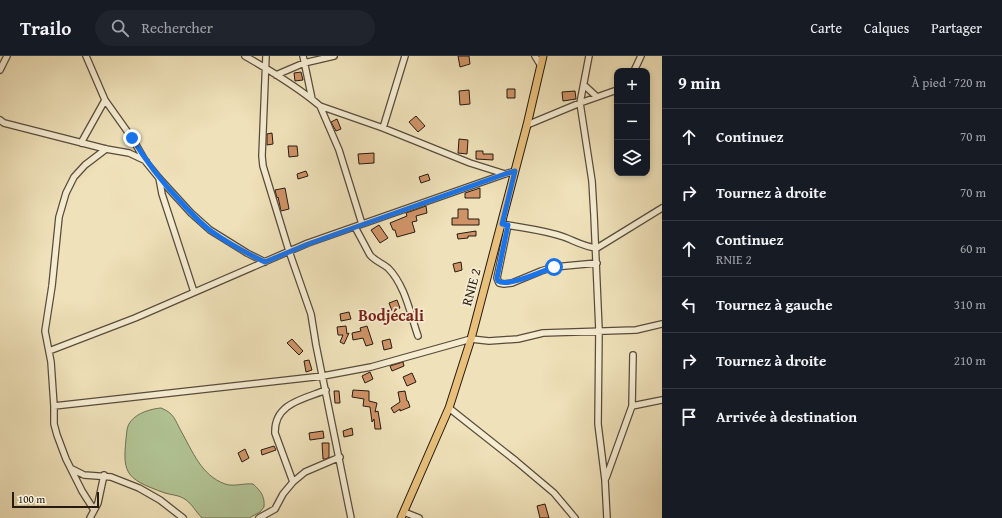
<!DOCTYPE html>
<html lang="fr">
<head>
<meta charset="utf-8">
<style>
	body { margin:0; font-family:"Gentium Book Plus",serif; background:#20242c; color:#f1f3f6 }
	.controls { position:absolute; right:12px; top:12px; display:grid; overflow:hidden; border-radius:8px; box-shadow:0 2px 6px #0003 }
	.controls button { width:36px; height:36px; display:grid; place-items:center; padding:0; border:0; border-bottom:1px solid #363941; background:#171b24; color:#f1f3f6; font:20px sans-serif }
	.scale { position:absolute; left:12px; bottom:10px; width:87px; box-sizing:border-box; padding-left:4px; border:2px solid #251b11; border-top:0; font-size:11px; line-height:14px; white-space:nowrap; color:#251b11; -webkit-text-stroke:3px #f5ecd2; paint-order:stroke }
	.stop { position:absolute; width:12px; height:12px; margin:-9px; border:3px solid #1a73e8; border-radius:50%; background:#fff }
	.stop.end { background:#1a73e8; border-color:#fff; box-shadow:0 1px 4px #0008 }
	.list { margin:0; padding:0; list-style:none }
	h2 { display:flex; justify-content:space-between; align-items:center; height:52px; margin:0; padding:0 16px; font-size:17px }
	h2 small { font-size:13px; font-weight:400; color:#9ea1a6 }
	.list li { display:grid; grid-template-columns:26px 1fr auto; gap:12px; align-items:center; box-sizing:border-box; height:56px; padding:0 16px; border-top:1px solid #363941 }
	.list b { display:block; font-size:15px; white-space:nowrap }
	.list p { margin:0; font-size:13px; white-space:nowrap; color:#9ea1a6 }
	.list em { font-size:13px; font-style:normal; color:#9ea1a6 }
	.icon { flex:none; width:22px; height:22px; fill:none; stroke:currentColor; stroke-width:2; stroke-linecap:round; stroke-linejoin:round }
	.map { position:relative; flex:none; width:662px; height:462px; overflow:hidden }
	header { display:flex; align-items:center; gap:24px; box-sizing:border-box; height:56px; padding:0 20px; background:#171b24; border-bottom:1px solid #363941 }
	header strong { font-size:19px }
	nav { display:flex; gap:22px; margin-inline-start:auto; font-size:14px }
	.search { width:280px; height:36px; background:#20242c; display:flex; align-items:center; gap:10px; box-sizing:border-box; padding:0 14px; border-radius:22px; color:#9ea1a6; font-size:15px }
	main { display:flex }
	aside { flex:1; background:#171b24 }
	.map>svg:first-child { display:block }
</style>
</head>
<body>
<header>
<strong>Trailo</strong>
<div class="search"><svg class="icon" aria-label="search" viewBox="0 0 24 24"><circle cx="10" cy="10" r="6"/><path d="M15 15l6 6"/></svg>Rechercher</div>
<nav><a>Carte</a><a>Calques</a><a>Partager</a></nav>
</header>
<main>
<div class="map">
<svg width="662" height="462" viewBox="0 0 662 462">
	<rect width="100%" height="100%" fill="#efe1b9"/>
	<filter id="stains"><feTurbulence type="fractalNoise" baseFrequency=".005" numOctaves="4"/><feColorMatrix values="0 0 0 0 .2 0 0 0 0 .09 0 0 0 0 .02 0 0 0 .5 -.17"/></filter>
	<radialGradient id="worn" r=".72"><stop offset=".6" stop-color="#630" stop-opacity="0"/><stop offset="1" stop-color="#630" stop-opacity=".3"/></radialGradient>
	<!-- green -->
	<path fill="#b2c495" stroke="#6c7053" d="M161 352C174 357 175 364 181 375 193 396 201 419 225 428 234 431 244 427 253 428 261 435 265 441 264 451L260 456 249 462H202C196 456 191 446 183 442 178 439 171 439 165 437 123 422 122 417 127 374 129 359 149 353 161 352Z"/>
	<!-- building -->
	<path fill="#cf9367" stroke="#251b11" d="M458 0H469L470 8 460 11Z
		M301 16 303 24 295 25 294 17Z
		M507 33H515V42H507Z
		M469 34 470 48 460 49 459 35Z
		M575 35 576 43 563 45 562 36Z
		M416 60 425 70 418 76 409 66Z
		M337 63 341 73 336 75 331 66Z
		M272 77 273 88 267 89V78Z
		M459 83 468 84 467 98 458 97Z
		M288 90H297L298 100 289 101Z
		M476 95H483V98H493V104L476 103Z
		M374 97V107L359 108 358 98Z
		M306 115 308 120 298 123 297 118Z
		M428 118 430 124 421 127 419 121Z
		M285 132 289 153 281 155 278 141 277 142 275 134Z
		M480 132V142H465V137Z
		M426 150 427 157 416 160 417 165 412 166 415 176 397 181 395 174H393L390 167 407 160 406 157Z
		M458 153H468V163H479V169H452V162H458Z
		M379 169 388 182 380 187 371 174Z
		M476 175V180H468V182L458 183 457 178Z
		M461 206 462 214 455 216 453 208Z
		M397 244 400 252 392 255 389 247Z
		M349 256 351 263 341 265 340 258Z
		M346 270 347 278 349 277 344 288 340 286 343 279H338L337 271Z
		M367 270 373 288 366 290 363 282 353 284 352 277 361 275 360 272Z
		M292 283 303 295 299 299 287 287Z
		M390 283 392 292 384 294 382 285Z
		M309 304 312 314 306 316 304 305Z
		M403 306 404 310 392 315 390 310Z
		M370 316 373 323 365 327 362 320Z
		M412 317 416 326 407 330 403 321Z
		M353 334 369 335V345L377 347 375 356 378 355 381 373H375L374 363 372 366 370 351 363 350 364 343 352 341Z
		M334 335H339L340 347H335Z
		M405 335 407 345H408L410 351 400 355V353L394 357 391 352 400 346 398 336Z
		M352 372 353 379 344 381 343 375Z
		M323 375 324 382 310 384 309 377Z
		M322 387H329V401L326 403H323Z
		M274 390 276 394 262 399 261 394Z
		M245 393 249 402 242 406 238 397Z
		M545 448 549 462H540L537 450Z"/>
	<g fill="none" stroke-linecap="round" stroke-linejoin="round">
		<!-- minor casing -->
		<g stroke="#584c3b" stroke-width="8">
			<path id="minor" d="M86 0 105 44 132 82 146 106 159 122 191 157 210 174 247 197 265 206
				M245 0C271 15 298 31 320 50L383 72 470 107 505 118
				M266 0 262 100 263 110 289 195 311 258 316 289 351 462
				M303 0 312 43
				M535 0 541 10
				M589 0 580 47 592 125 594 159 599 274 598 368 605 424 607 462
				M0 14 7 0
				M634 15 641 0
				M276 19 304 7 334 0
				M584 29 597 41
				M320 50 339 94 362 168
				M0 64 4 67 106 93 129 97 146 105
				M527 69 580 47 617 34
				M383 72 405 0
				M81 87 105 44
				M159 122 162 138 194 236
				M502 168C522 172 544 174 564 181 575 185 584 191 597 192L662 152
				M508 169 497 222 499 227 504 228 512 227 541 215 554 211 597 207
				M355 171 370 199C375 205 382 207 388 212 405 229 410 257 418 280
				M49 295 135 262 308 187 505 118 515 115
				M54 350 323 320 371 311 471 283 489 285 518 283 543 277 636 274 662 268
				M632 350 633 299
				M449 352 516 405 554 437 575 462
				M72 413 84 419 111 421 139 432 160 444 183 462
				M606 422 632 350 662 344
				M293 426 275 377C274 347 304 343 326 334
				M94 454 82 435 66 403 57 379 54 368V350L51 306 45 275 52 230 59 161 66 137 74 121 85 109 106 93
				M404 456 419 462
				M90 462 98 447 104 419
				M259 462 275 453 283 438 293 426 305 416 340 401"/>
		</g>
		<!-- major casing -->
		<g stroke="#251b11" stroke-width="9">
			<path id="major" d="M401 462 449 352 471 283 527 69 543 0"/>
		</g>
		<!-- minor -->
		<use href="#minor" stroke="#f5ecd2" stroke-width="5.5"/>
		<!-- major -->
		<use href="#major" stroke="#e8c07c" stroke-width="7"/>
	</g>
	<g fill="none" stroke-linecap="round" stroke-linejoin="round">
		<!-- route -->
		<path stroke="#1a73e8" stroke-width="5" d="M132 82C147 107 160 124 180 145 190 156 200 167 211 175 228 187 246 197 265 206L308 188 505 118 515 115 502 168 508 169 497 222 498 225C507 232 542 215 554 211"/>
	</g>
	<g text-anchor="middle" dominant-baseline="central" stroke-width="3.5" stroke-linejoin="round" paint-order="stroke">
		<!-- street labels -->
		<g font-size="14" fill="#251b11" stroke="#f5ecd2">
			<text transform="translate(471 231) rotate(-75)">RNIE 2</text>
		</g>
		<!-- quarter labels -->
		<g font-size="16" font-weight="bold" fill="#7a1f14" stroke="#f5ecd2">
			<text x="391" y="259">Bodjécali</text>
		</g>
	</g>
	<rect width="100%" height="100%" filter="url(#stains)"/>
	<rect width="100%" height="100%" fill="url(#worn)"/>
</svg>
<div class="controls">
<button>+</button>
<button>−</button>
<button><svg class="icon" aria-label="layers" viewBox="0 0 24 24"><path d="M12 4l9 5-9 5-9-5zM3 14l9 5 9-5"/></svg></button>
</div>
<div class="scale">100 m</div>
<div class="stop" style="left:554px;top:211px"></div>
<div class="stop end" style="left:132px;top:82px"></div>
</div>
<aside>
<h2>9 min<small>À pied · 720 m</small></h2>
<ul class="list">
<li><svg class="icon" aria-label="ahead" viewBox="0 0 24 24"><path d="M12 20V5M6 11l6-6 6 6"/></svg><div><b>Continuez</b></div><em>70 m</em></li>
<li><svg class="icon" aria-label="right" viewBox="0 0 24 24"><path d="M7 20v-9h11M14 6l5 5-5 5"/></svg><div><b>Tournez à droite</b></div><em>70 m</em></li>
<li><svg class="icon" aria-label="ahead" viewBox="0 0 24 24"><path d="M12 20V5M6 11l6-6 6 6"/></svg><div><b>Continuez</b><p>RNIE 2</p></div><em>60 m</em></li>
<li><svg class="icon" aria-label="left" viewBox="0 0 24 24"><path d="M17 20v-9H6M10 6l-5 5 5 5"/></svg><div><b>Tournez à gauche</b></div><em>310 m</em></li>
<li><svg class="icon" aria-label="right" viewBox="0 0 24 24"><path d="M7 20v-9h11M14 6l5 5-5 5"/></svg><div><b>Tournez à droite</b></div><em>210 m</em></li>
<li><svg class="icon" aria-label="arrive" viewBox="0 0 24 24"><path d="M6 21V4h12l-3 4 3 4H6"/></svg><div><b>Arrivée à destination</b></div></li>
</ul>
</aside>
</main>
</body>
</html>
